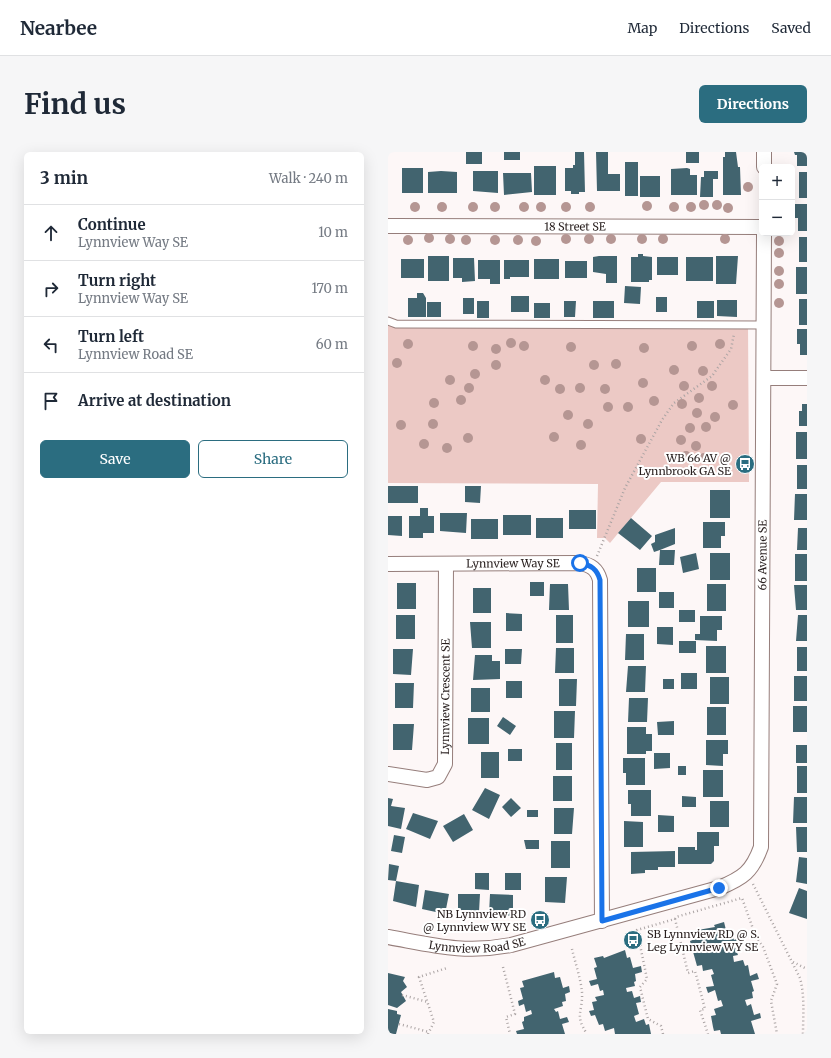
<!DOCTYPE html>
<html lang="en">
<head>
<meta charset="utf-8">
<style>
	body { margin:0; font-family:Merriweather,serif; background:#f6f6f7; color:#1f2937 }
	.controls { position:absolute; right:12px; top:12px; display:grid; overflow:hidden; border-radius:6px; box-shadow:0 4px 16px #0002 }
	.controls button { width:36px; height:36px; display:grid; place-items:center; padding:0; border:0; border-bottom:1px solid #e0e1e3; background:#fff; color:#1f2937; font:20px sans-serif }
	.stop { position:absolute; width:12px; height:12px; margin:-9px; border:3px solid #1a73e8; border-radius:50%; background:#fff }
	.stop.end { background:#1a73e8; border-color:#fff; box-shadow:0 1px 4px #0008 }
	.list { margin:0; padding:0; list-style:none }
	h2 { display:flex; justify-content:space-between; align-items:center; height:52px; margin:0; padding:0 16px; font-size:17px }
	h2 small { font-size:13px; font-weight:400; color:#747a83 }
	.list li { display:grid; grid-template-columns:26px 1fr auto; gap:12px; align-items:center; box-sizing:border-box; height:56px; padding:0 16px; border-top:1px solid #e0e1e3 }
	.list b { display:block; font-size:15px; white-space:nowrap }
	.list p { margin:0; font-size:13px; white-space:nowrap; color:#747a83 }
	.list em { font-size:13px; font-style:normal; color:#747a83 }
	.actions { display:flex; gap:8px; padding:12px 16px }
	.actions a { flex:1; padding:9px 0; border:1px solid #2b6d80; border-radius:6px; text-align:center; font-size:14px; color:#2b6d80 }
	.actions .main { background:#2b6d80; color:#fff }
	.icon { flex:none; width:22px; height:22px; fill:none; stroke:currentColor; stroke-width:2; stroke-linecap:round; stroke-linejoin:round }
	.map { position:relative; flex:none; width:419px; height:882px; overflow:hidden; border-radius:6px }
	header { display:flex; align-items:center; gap:24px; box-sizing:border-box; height:56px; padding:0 20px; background:#fff; border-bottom:1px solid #e0e1e3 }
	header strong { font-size:19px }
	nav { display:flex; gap:22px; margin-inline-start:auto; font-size:14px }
	.intro { display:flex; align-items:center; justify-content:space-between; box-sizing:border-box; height:96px; padding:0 24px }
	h1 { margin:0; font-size:28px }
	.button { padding:10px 18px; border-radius:6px; background:#2b6d80; color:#fff; font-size:14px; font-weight:700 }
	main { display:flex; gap:24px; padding:0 24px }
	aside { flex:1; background:#fff; border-radius:6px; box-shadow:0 4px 16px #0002 }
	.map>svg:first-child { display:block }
</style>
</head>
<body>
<header>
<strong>Nearbee</strong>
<nav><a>Map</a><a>Directions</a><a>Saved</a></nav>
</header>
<div class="intro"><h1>Find us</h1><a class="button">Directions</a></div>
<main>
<aside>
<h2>3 min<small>Walk · 240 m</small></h2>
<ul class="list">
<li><svg class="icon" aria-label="ahead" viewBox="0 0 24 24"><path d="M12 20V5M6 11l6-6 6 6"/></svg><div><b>Continue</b><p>Lynnview Way SE</p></div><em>10 m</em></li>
<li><svg class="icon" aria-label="right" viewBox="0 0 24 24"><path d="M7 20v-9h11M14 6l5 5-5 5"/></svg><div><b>Turn right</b><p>Lynnview Way SE</p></div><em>170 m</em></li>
<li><svg class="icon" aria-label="left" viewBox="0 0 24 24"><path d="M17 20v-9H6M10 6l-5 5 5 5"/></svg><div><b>Turn left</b><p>Lynnview Road SE</p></div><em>60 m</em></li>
<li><svg class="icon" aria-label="arrive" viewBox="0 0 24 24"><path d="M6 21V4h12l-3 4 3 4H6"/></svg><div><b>Arrive at destination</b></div></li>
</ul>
<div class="actions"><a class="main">Save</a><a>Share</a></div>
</aside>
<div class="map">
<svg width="419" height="882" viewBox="0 0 419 882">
	<rect width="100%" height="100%" fill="#fdf7f7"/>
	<!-- green -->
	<path fill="#ecc9c5" d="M0 171 360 172 361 330H273L222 391 217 386H209L210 332 0 331Z"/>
	<!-- building -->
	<path fill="#42646f" d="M78 0H94V12H78Z
		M116 0H132V8H116Z
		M187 0H196L197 40H191V42H183V39H177V16H185V13H187Z
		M208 0H220V22H232V39H209Z
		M298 0H311V11H298Z
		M337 0H348L350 15H352L353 43H335V5H337Z
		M406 0H419V14H409V3H407Z
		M237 10H250V44H237Z
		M146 14H168V43H146Z
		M14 16H35V41H14Z
		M299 16 302 17V23H309V43H283V17Z
		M53 19 69 20V41H40V20Z
		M85 19H110V41L85 39Z
		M316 19H330V27H325V45H312L313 25H316Z
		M411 20H419V46H411Z
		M115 21H143L144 40 116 43Z
		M252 24H272V45H252Z
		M407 52H419V79H410V66H407Z
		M411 85H419V110H411Z
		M250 102H255V104L264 105V128H261V130H243V105H250Z
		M40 104H61V129H40Z
		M211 104H229V131H218V122L205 120V105Z
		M328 104H350L348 132H328Z
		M269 105H290V123H269Z
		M298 105H325V129H298Z
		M65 106H86L87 129 74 130V126H65Z
		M13 107H36V126H13Z
		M146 107H171V127H146Z
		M90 108H112V132H102V127H90Z
		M116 108H141V125H122V127H116Z
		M177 109H199V126H177Z
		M408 115H419V142H408Z
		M237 134 253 135 252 152 236 151Z
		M29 141H35L38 146V165H20V146H29Z
		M123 144H141V160H123Z
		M268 145H279V160H268Z
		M75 146H86V162H75Z
		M411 147H419V173H411Z
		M329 148H349V165L329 164Z
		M89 149H101V166H89Z
		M176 149H188L187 165H176Z
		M205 149H226V166H205Z
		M309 149H326V166H309Z
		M39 150H53V165H39Z
		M146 151H162V166H146Z
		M409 177H419V203H412V192H409Z
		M414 252H419V274H411V259H414Z
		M408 280H419V307H408Z
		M409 313H419V337H409Z
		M0 334H13V351H0Z
		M13 334H30V351H13Z
		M77 334H93L92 351 77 350Z
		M322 338H342V366H322Z
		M407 342H419V368H406Z
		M32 356H40V364H46V381H35V386H21V364H32Z
		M181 358H208V377H181Z
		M52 361H79L78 381 52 379Z
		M115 363H143V383H115Z
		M0 364H14V384L0 383Z
		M148 366H175V386H148Z
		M243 366 264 384 252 398 230 381Z
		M83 367H110V387H83Z
		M315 370H337V384H333V396H315Z
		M287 376V392L272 398H287L286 413H271L272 398 266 400 263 392 267 390V383Z
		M410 376H419V398H409Z
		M308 401 311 417 295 421 292 405Z
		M322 401H342V428H322Z
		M407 402H419V429H407Z
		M249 416H268V440H249Z
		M142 430H156V444H142Z
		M9 431H28V457H9Z
		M162 432H180L181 458H161Z
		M319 432H338V459H319Z
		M406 433H419V458H408Z
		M85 436H103V461H85Z
		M271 440H286V456H271Z
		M240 449H261V475H240Z
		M291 458H307V470H291Z
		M118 461 134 462V479H118Z
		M8 463H27V487H8Z
		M168 463H185V491H168Z
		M410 463H419V489H408Z
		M312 464H334V478H329V489L307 488V482H312Z
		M82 470H103V496H84Z
		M269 475H285V493L269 492Z
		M238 482H256V508H237Z
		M291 489H308V501H291Z
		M318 494H338V521H318Z
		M409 495H419V519H409Z
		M168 496H186V521H167Z
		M5 497H25L23 523 5 522Z
		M117 497H134L133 512H117Z
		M87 503H104V509H112V527L85 528Z
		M240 514H258L257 540H238Z
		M293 521H309V537H293Z
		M406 524H419V549H406Z
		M322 525H341V552H322Z
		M171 527H189L188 554H171Z
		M275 527H286V537H275Z
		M118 529H134V546H118Z
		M7 531H26L25 556H7Z
		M83 536H102V560H83Z
		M241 546H260L259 570H240Z
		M405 554H419V580H405Z
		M319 555H338V583H319Z
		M166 559H187L186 586H166Z
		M115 565 128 574 122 583 109 574Z
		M80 566H101V592H80Z
		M286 569V583H270L269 570Z
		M5 572H26L24 598H5Z
		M239 575H258V582H264V599H258V602H239Z
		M318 588H340V602H335V614L318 613Z
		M168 591H184V618H168Z
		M408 593H419V611H408Z
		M120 597H134V609H120Z
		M93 600H111V626H93Z
		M266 601H282V616L266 617Z
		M235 606H257V633H238V621H235Z
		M290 614H298V623H290Z
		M409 614H419V641H409Z
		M315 618H335V645H315Z
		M165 624H184V649H165Z
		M97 636 112 643 101 667 84 658Z
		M240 638H263V664H243V652H240Z
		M294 644 308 645V655H294Z
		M406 645H419V671H405Z
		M0 646 5 647 3 654 17 656 13 677 0 674Z
		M123 646 133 656 123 665 114 655Z
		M322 649H341V675H322Z
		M166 656H186L184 682H166Z
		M139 658H150V665H139Z
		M25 661 50 669 42 687 18 677Z
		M76 662 85 678 65 690 55 674Z
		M270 663 286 664V680H270Z
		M236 669 255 670V695H236Z
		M408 675H419V700H409Z
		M309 680H331V694H326V709L323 712H290V695H307V698H309Z
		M6 683 17 685 14 701 3 699Z
		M136 688H151V697H138Z
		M163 689H182V716H163Z
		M287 699V715H270V718H257V721L243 722V700Z
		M411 705 419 706V732L408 730Z
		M1 712 11 714 8 729 0 728Z
		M87 721H101V738L87 737Z
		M117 721H133V738H117Z
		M157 725H179L177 751 157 750Z
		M8 729 31 733 28 755 5 749Z
		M411 736 419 739V767L401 761Z
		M37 738 61 742 57 762 34 757Z
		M70 742H92L91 760H70Z
		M102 742 125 743V764L101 762Z
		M336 770 338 778 342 777 346 788 351 786 352 791 346 793 350 803 345 804 346 810 355 808 357 814 360 813 362 824 369 821 371 827 363 829 366 839 364 840 365 846 357 848 359 854 363 852 366 863 372 861 373 866 363 869 367 882H333L332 878 326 879 325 875 323 864 328 863 326 857 335 854 333 848 330 849 327 838 320 841 318 835 326 834 323 823 326 822 324 817 315 819 314 813 309 814 302 789 307 787 304 779 327 775 326 773Z
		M237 798 239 806 242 805 245 816 253 814 254 820 247 822 248 829 246 830 247 834 238 836 239 840 244 839 246 846 252 844 253 850 248 851 251 862 246 864 248 870 256 867 258 873 261 872 263 882H227L226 876 217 879 215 872 211 873 207 863 203 864 201 859 206 858 204 850 209 849 207 845 216 843 215 838 212 839 210 832 203 834 201 829 209 827 206 816 209 815 206 806 215 804 216 806Z
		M166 820 167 826 172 825 175 836 181 834 182 840 177 842 178 849 174 850 175 854 166 857 168 860 170 859 172 867 179 865 181 870 174 872 177 882H129L128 879 136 877 134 870 136 869V865L144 862 143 858 138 860 136 852 131 854 130 849 135 847 132 836 136 835 134 829Z
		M0 821 17 825 15 829 19 835 13 840 18 849 9 856 0 853Z
		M0 857 9 859V862L13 863 8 882H0Z"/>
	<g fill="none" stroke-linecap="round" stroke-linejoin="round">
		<!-- lane casing -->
		<g stroke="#967e7b" stroke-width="9">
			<path id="lane" d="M0 169 8 172 376 173"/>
		</g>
		<!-- street casing -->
		<g stroke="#967e7b" stroke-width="16">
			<g id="street">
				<path d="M376 15V0"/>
				<path id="s1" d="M0 74 374 75"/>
				<path d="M376 226H419"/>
				<path id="s2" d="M0 412 192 411C203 413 209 417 212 428L214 769"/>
				<path id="s3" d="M0 622 39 628 50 625 57 612 58 412"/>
				<path id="s4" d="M0 785C45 793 76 802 123 793L331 736C355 726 364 720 373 695L376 81"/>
			</g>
		</g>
		<!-- path -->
		<path stroke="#aba4a4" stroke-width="2.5" stroke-dasharray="1 3" stroke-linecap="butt" d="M209 404 237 336 274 268 286 251 324 224 343 197 346 182
			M365 732 412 826C417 845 415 863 415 882
			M287 767 288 765 354 746 368 785 375 795 389 832 383 849 389 882
			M184 797C187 810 193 828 194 840 195 861 186 862 199 882
			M405 810 419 817
			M115 815 127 862 118 865 122 882
			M14 843 40 850
			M11 872 41 880
			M40 882 46 870 31 825 59 816
			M275 882 273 874 260 867 252 835 259 827 249 778 287 767 300 821 307 819 317 857 312 858 320 882"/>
		<!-- lane -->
		<use href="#lane" stroke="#fff" stroke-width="7"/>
		<!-- street -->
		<use href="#street" stroke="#fff" stroke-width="14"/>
	</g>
	<!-- trees -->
	<g fill="#b59693">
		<circle cx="360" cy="35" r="5"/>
		<circle cx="316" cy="53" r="5"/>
		<circle cx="329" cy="53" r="5"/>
		<circle cx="259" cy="54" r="5"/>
		<circle cx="27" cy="55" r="5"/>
		<circle cx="54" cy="55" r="5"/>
		<circle cx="85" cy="55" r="5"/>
		<circle cx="107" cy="55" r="5"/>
		<circle cx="136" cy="55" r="5"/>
		<circle cx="153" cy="55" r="5"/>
		<circle cx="178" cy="55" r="5"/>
		<circle cx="202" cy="55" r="5"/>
		<circle cx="286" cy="55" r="5"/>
		<circle cx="303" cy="55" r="5"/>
		<circle cx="340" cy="56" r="5"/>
		<circle cx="41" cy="86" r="5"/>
		<circle cx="62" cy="87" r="5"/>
		<circle cx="178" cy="87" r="5"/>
		<circle cx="201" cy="87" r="5"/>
		<circle cx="223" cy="87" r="5"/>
		<circle cx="254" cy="87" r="5"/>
		<circle cx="275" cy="87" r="5"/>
		<circle cx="337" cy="87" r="5"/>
		<circle cx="20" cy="88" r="5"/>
		<circle cx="78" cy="88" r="5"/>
		<circle cx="107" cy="88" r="5"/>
		<circle cx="130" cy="88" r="5"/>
		<circle cx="148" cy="89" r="5"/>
		<circle cx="391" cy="89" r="5"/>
		<circle cx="391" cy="101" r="5"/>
		<circle cx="391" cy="119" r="5"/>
		<circle cx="391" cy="132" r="5"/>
		<circle cx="391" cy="151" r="5"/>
		<circle cx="123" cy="191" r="5"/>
		<circle cx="20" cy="192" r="5"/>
		<circle cx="332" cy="192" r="5"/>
		<circle cx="85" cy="194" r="5"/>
		<circle cx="136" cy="194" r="5"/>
		<circle cx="304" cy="194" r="5"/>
		<circle cx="183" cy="195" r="5"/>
		<circle cx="256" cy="196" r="5"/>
		<circle cx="108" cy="197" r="5"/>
		<circle cx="9" cy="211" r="5"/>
		<circle cx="228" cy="212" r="5"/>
		<circle cx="108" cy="213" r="5"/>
		<circle cx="206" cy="213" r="5"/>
		<circle cx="286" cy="218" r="5"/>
		<circle cx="315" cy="219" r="5"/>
		<circle cx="87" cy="222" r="5"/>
		<circle cx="62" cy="228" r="5"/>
		<circle cx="157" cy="228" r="5"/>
		<circle cx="255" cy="231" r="5"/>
		<circle cx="296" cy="234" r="5"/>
		<circle cx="324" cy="234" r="5"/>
		<circle cx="81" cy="236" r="5"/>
		<circle cx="192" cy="236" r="5"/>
		<circle cx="172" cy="237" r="5"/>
		<circle cx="217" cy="237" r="5"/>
		<circle cx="311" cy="246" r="5"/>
		<circle cx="73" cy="248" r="5"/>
		<circle cx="266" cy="249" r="5"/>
		<circle cx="46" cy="251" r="5"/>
		<circle cx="294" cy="252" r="5"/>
		<circle cx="345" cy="253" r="5"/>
		<circle cx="220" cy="255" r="5"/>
		<circle cx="240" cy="255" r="5"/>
		<circle cx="309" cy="261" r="5"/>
		<circle cx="180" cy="263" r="5"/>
		<circle cx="327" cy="265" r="5"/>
		<circle cx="45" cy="272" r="5"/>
		<circle cx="200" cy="272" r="5"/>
		<circle cx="13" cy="273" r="5"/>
		<circle cx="318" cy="275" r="5"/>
		<circle cx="302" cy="276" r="5"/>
		<circle cx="166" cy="285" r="5"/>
		<circle cx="80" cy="286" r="5"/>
		<circle cx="253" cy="287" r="5"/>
		<circle cx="293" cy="288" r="5"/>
		<circle cx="36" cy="292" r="5"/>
		<circle cx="193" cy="293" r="5"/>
		<circle cx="308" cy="294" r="5"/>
		<circle cx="59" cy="296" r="5"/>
		<circle cx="298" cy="304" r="5"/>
		<circle cx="316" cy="306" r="5"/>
	</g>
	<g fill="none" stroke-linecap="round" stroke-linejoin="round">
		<!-- route -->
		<path stroke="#1a73e8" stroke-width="5" d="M192 411C203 413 209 417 212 428L214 769 331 736"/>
	</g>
	<!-- icons -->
	<defs>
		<g id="bus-disc" transform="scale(1)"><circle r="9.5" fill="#2b6d80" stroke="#fff"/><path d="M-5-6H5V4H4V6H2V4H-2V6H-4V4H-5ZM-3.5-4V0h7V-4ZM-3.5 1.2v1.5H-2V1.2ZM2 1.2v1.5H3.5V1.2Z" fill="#fff"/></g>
	</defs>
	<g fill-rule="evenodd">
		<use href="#bus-disc" x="357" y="312"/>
		<use href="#bus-disc" x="152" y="768"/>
		<use href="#bus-disc" x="245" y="788"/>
	</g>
	<g text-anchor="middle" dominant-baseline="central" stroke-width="4" stroke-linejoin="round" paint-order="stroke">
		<!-- street labels -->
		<g font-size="11" fill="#281f1e" stroke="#fff">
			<text stroke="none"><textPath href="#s1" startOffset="187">18 Street SE</textPath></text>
			<text stroke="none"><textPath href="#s4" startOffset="693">66 Avenue SE</textPath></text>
			<text stroke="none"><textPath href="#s2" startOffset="125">Lynnview Way SE</textPath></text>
			<text stroke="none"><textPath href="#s3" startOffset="133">Lynnview Crescent SE</textPath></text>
			<text stroke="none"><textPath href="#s4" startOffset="90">Lynnview Road SE</textPath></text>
		</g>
		<!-- poi labels -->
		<g font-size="11" fill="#281f1e" stroke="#fff" text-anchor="end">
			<text x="343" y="306">WB 66 AV @<tspan x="343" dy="13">Lynnbrook GA SE</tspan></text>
			<text x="138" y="762">NB Lynnview RD<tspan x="138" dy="13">@ Lynnview WY SE</tspan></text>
			<text x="259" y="782" text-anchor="start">SB Lynnview RD @ S.<tspan x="259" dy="13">Leg Lynnview WY SE</tspan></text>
		</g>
	</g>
</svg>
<div class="controls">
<button>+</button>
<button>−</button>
</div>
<div class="stop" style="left:192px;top:411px"></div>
<div class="stop end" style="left:331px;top:736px"></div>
</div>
</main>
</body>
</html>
